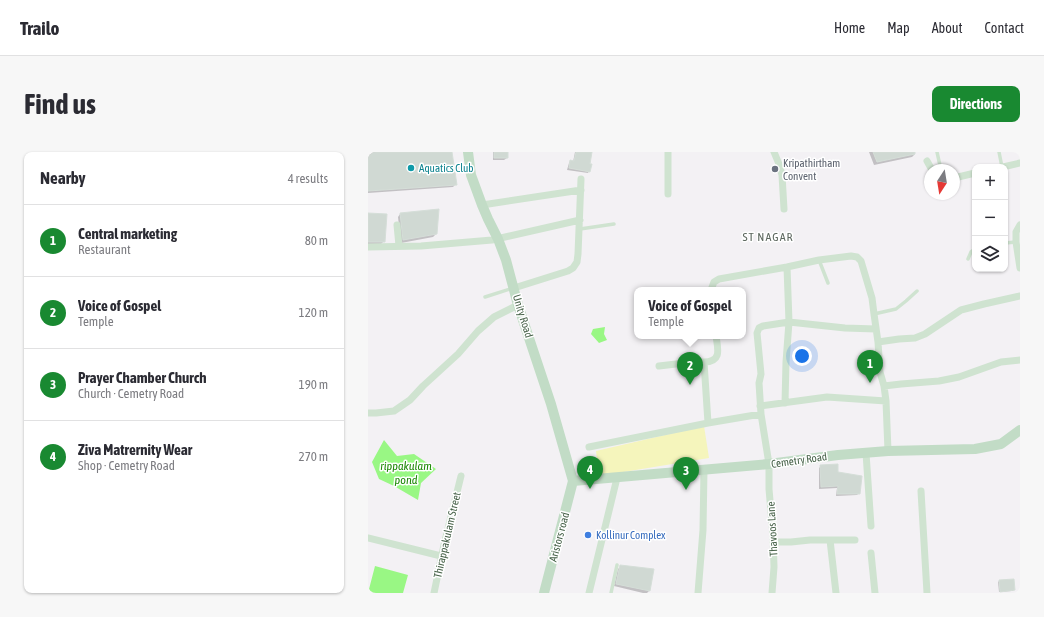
<!DOCTYPE html>
<html lang="en">
<head>
<meta charset="utf-8">
<style>
	body { margin:0; font-family:"Asap Condensed",sans-serif; background:#f7f7f7; color:#2b2b33 }
	.controls { position:absolute; right:12px; top:12px; display:grid; overflow:hidden; border-radius:8px; box-shadow:0 1px 3px #0004 }
	.controls button { width:36px; height:36px; display:grid; place-items:center; padding:0; border:0; border-bottom:1px solid #e1e1e2; background:#fff; color:#2b2b33; font:20px sans-serif }
	.compass { position:absolute; left:556px; top:12px; width:36px; height:36px; border-radius:50%; background:#fff; box-shadow:0 1px 3px #0004; rotate:192deg }
	.you { position:absolute; left:434px; top:204px; width:14px; height:14px; margin:-10px; border:3px solid #fff; border-radius:50%; background:#1a73e8; box-shadow:0 0 0 6px #1a73e833 }
	.badge { display:grid; place-items:center; width:26px; height:26px; border-radius:50%; background:#198931; color:#fff; font-size:13px; font-weight:700 }
	.pin { position:absolute; translate:-50% -33px; filter:drop-shadow(0 1px 2px #0008) }
	.pin::after { content:''; position:absolute; top:21px; width:14px; height:12px; background:inherit; clip-path:polygon(0 0,100% 0,50% 100%) }
	.popup { position:absolute; left:266px; top:135px; width:112px; height:52px; box-sizing:border-box; display:grid; place-content:center; border-radius:8px; background:#fff; filter:drop-shadow(0 1px 3px #0005); font-size:13px; white-space:nowrap; color:#7c7c81 }
	.popup b { font-size:15px; color:#2b2b33 }
	.popup::after { content:''; position:absolute; left:50%; top:100%; margin-left:-8px; border:8px solid transparent; border-top-color:#fff }
	.list { margin:0; padding:0; list-style:none }
	h2 { display:flex; justify-content:space-between; align-items:center; height:52px; margin:0; padding:0 16px; font-size:17px }
	h2 small { font-size:13px; font-weight:400; color:#7c7c81 }
	.list li { display:grid; grid-template-columns:26px 1fr auto; gap:12px; align-items:center; box-sizing:border-box; height:72px; padding:0 16px; border-top:1px solid #e1e1e2 }
	.list b { display:block; font-size:15px; white-space:nowrap }
	.list p { margin:0; font-size:13px; white-space:nowrap; color:#7c7c81 }
	.list em { font-size:13px; font-style:normal; color:#7c7c81 }
	.icon { flex:none; width:22px; height:22px; fill:none; stroke:currentColor; stroke-width:2; stroke-linecap:round; stroke-linejoin:round }
	.map { position:relative; flex:none; width:652px; height:441px; overflow:hidden; border-radius:8px }
	header { display:flex; align-items:center; gap:24px; box-sizing:border-box; height:56px; padding:0 20px; background:#fff; border-bottom:1px solid #e1e1e2 }
	header strong { font-size:19px }
	nav { display:flex; gap:22px; margin-inline-start:auto; font-size:14px }
	.intro { display:flex; align-items:center; justify-content:space-between; box-sizing:border-box; height:96px; padding:0 24px }
	h1 { margin:0; font-size:28px }
	.button { padding:10px 18px; border-radius:8px; background:#198931; color:#fff; font-size:14px; font-weight:700 }
	main { display:flex; gap:24px; padding:0 24px }
	aside { flex:1; background:#fff; border-radius:8px; box-shadow:0 1px 3px #0004 }
	.map>svg:first-child { display:block }
</style>
</head>
<body>
<header>
<strong>Trailo</strong>
<nav><a>Home</a><a>Map</a><a>About</a><a>Contact</a></nav>
</header>
<div class="intro"><h1>Find us</h1><a class="button">Directions</a></div>
<main>
<aside>
<h2>Nearby<small>4 results</small></h2>
<ul class="list">
<li><span class="badge">1</span><div><b>Central marketing</b><p>Restaurant</p></div><em>80 m</em></li>
<li><span class="badge">2</span><div><b>Voice of Gospel</b><p>Temple</p></div><em>120 m</em></li>
<li><span class="badge">3</span><div><b>Prayer Chamber Church</b><p>Church · Cemetry Road</p></div><em>190 m</em></li>
<li><span class="badge">4</span><div><b>Ziva Matrernity Wear</b><p>Shop · Cemetry Road</p></div><em>270 m</em></li>
</ul>
</aside>
<div class="map">
<svg width="652" height="441" viewBox="0 0 652 441">
	<rect width="100%" height="100%" fill="#f3f1f4"/>
	<!-- green -->
	<path fill="#f5f5bc" d="M336 274 341 306 231 324 228 299Z"/>
	<!-- water -->
	<path fill="#99f784" d="M237 175 236 182 239 188 231 191 223 182 225 177Z
		M16 288 29 304 46 302 68 317 53 331 50 348 26 334 11 327 4 310Z
		M7 414 40 423 35 441H0Z"/>
	<!-- shadow -->
	<path fill="#0003" d="M0 0H83L87 33 85 35 0 41Z
		M125 0H139V6L136 8H125Z
		M207 0H223L221 13V19L220 21 199 18 201 11 202 9 205 10Z
		M501 0H547V2L544 5 506 13Z
		M0 62 16 89 13 92H0Z
		M32 62 68 82 65 85 33 91 30 65Z
		M453 314 491 341 489 343 468 344 469 336 451 337V316Z
		M253 414 281 439 279 441H275L246 434 250 417Z
		M631 429 646 438 644 439 631 440 630 430Z"/>
	<!-- building -->
	<path fill="#d0d9d3" stroke="#d5ded8" d="M0 0H84L89 33 0 39Z
		M126 0H140V6H126Z
		M208 0H224L222 12H224L222 20 201 16 202 8 206 9Z
		M505 0H547V2L509 10Z
		M71 57 69 82 35 88 32 61Z
		M0 61 19 62 17 90H0Z
		M470 312V320L494 324 492 342H469L470 334 453 335 452 313Z
		M252 413 286 417 282 439 248 432Z
		M646 427 647 438 632 440 631 428Z"/>
	<g fill="none" stroke-linecap="round" stroke-linejoin="round">
		<!-- lane -->
		<path stroke="#cfe3d0" stroke-width="3.5" d="M569 0 573 18
			M631 0 634 15
			M212 77 246 72
			M637 91 648 90
			M600 107 603 100 607 97
			M451 108 460 131
			M117 145 145 136
			M506 162 528 157 538 149 549 139
			M243 441 249 413"/>
		<!-- street -->
		<path stroke="#cfe3d0" stroke-width="7" d="M406 0 411 12 414 23 416 57
			M559 9 564 18
			M635 15 652 11
			M586 26 607 21
			M300 42V0
			M114 53 213 38
			M29 73 31 94
			M652 73 648 80V90L652 116
			M0 95 53 94 124 88 212 68
			M146 136 200 119 205 116 209 110 210 102 213 27
			M343 138 346 130 351 127 419 115 451 108 483 104 489 105 493 109 504 146 506 162 510 190 512 220 516 234 518 249 520 299
			M510 190 531 187 547 186 557 182 593 158 616 152 652 144
			M336 210C354 210 350 197 348 184
			M291 214 325 210H336L340 271 393 262 401 312V337L405 383 406 415 404 441
			M516 234 533 232 571 229 591 225 633 210 652 208
			M417 251 418 210 421 170 477 176 508 177
			M392 254 459 245 518 249
			M0 261H8L26 259 42 248 55 234 90 202 110 179 126 165 150 153
			M393 262 391 231 393 222 389 181 391 176 395 174 421 170 419 115
			M221 295 340 271
			M498 301 503 374
			M553 339 559 441
			M0 386 73 404
			M462 388 468 441
			M405 390H423L442 388H487
			M503 401 507 441
			M66 441 76 393 93 324
			M221 441 249 326
			M330 441 335 378 336 318"/>
		<!-- secondary -->
		<path stroke="#c2dcc6" stroke-width="10" d="M100 0 103 23 114 53 120 67 130 87 138 108 150 153 183 252 205 329 176 441
			M205 329 401 312 470 303 520 299 607 297 633 292 652 278"/>
	</g>
	<!-- markers -->
	<circle fill="#0f9aa8" stroke="#fff" stroke-width="1.5" cx="43" cy="16" r="4"/>
	<circle fill="#6b7280" stroke="#fff" stroke-width="1.5" cx="407" cy="17" r="4"/>
	<circle fill="#3f7fe0" stroke="#fff" stroke-width="1.5" cx="220" cy="383" r="4"/>
	<g text-anchor="middle" dominant-baseline="central" stroke-width="3" stroke-linejoin="round" paint-order="stroke">
		<!-- worship labels -->
		<g font-size="11" fill="#5b616d" stroke="#fff" text-anchor="start">
			<text x="415" y="11">Kripathirtham<tspan x="415" dy="13">Convent</tspan></text>
		</g>
		<!-- culture labels -->
		<g font-size="11" fill="#0d838f" stroke="#fff" text-anchor="start">
			<text x="51" y="16">Aquatics Club</text>
		</g>
		<!-- street labels -->
		<g font-size="11" fill="#476249" stroke="#fff">
			<text transform="translate(155 164) rotate(73)">Unity Road</text>
			<text transform="translate(431 308) rotate(-8)">Cemetry Road</text>
			<text transform="translate(404 377) rotate(-93)">Thavoos Lane</text>
			<text transform="translate(79 383) rotate(-77)">Thirappakulam Street</text>
			<text transform="translate(191 385) rotate(-75)">Aristors road</text>
		</g>
		<!-- shop labels -->
		<g font-size="11" fill="#366cbe" stroke="#fff" text-anchor="start">
			<text x="228" y="383">Kollinur Complex</text>
		</g>
		<!-- neighbourhood labels -->
		<g font-size="12" letter-spacing="1" fill="#5d685f" stroke="#fff">
			<text x="400" y="85">ST NAGAR</text>
		</g>
		<!-- water labels -->
		<g font-size="12" font-style="italic" fill="#1c8805" stroke="#fff">
			<text x="38" y="314">rippakulam<tspan x="38" dy="14">pond</tspan></text>
		</g>
	</g>
</svg>
<div class="controls">
<button>+</button>
<button>−</button>
<button><svg class="icon" aria-label="layers" viewBox="0 0 24 24"><path d="M12 4l9 5-9 5-9-5zM3 14l9 5 9-5"/></svg></button>
</div>
<svg class="compass" viewBox="-18 -18 36 36"><path d="M0-13l5 13h-10z" fill="#e53935"/><path d="M0 13l5-13h-10z" fill="#7c7c81"/></svg>
<div class="you"></div>
<div class="pin badge" style="left:502px;top:231px">1</div>
<div class="pin badge" style="left:322px;top:233px">2</div>
<div class="popup"><b>Voice of Gospel</b>Temple</div>
<div class="pin badge" style="left:318px;top:338px">3</div>
<div class="pin badge" style="left:222px;top:337px">4</div>
</div>
</main>
</body>
</html>
